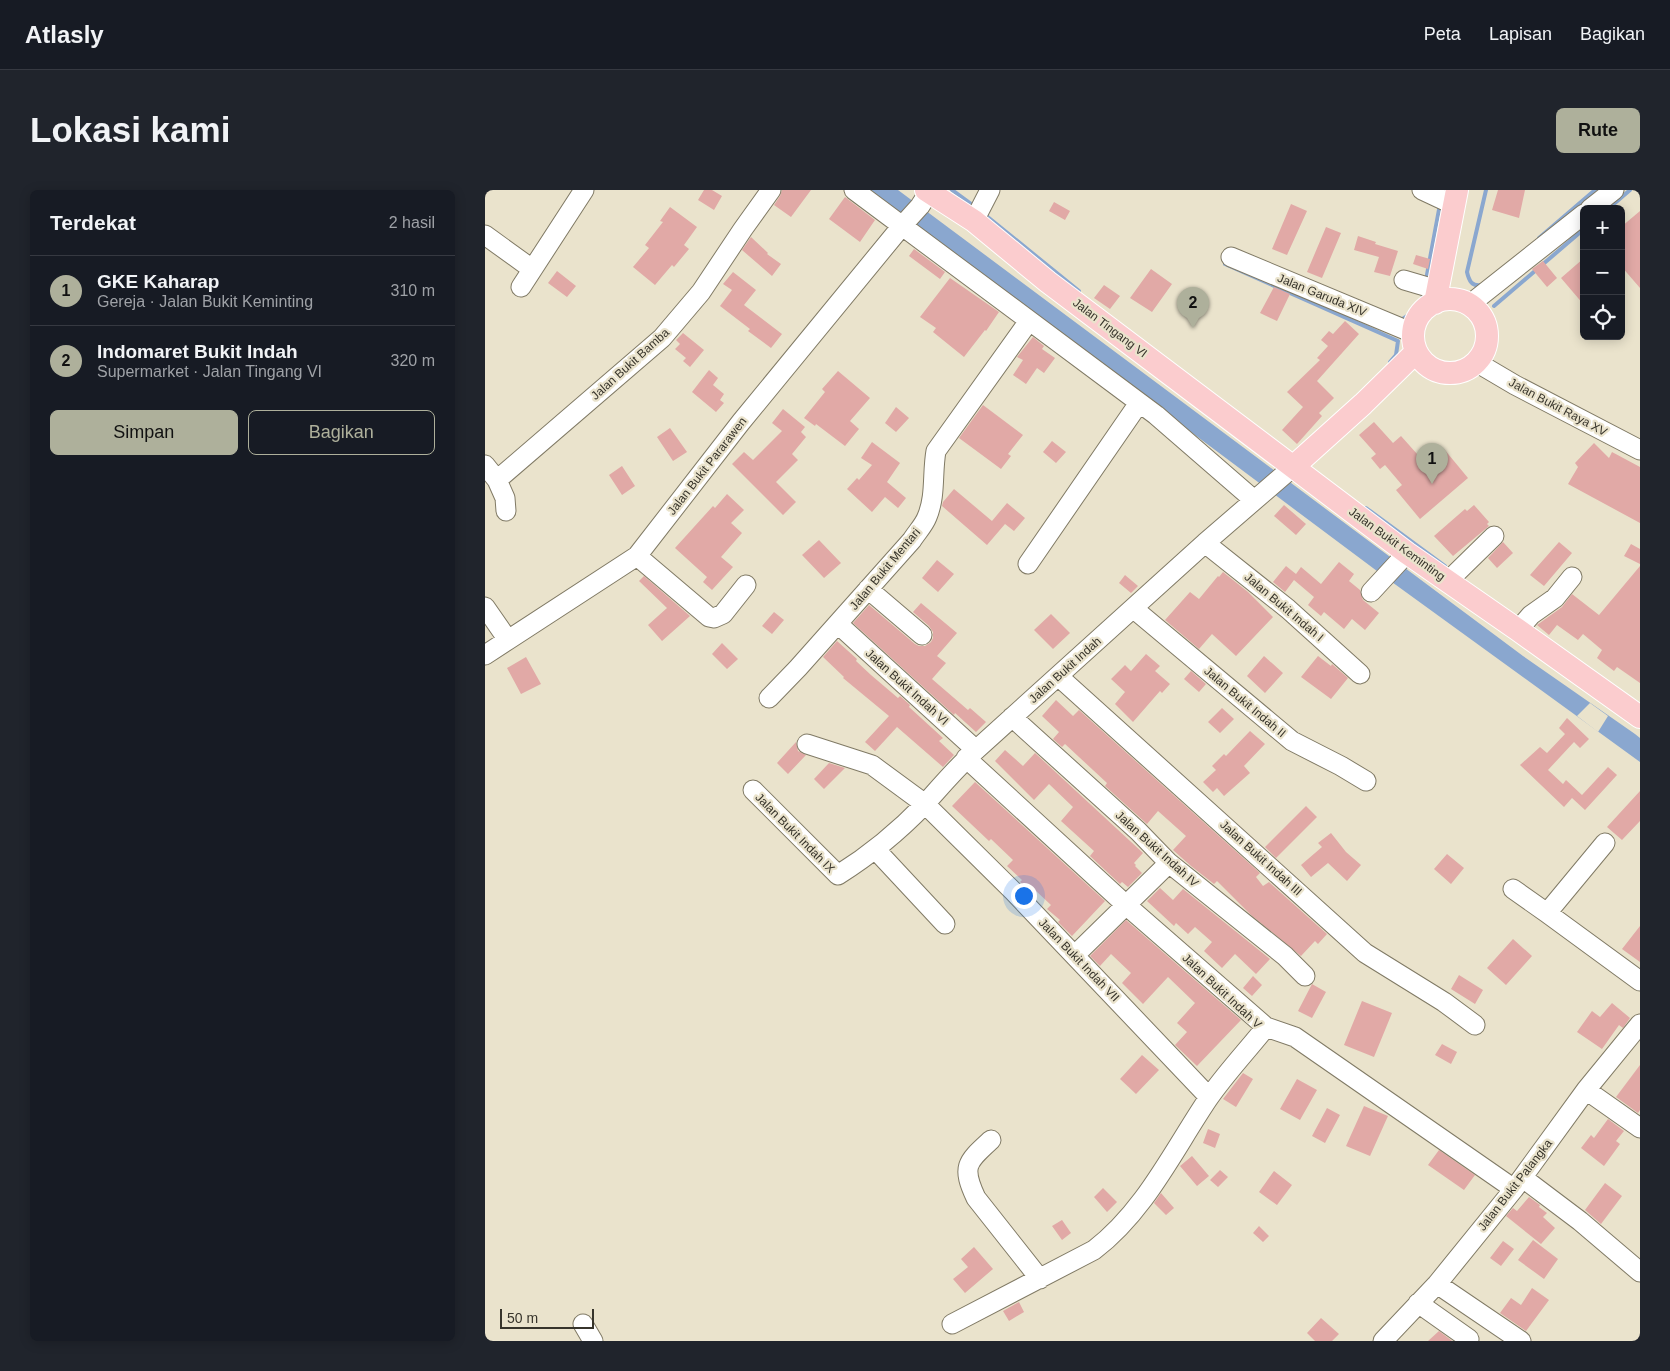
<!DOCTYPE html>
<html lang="id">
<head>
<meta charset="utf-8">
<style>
	body { margin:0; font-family:Helvetica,sans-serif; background:#20242c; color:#f1f3f6 }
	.controls { position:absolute; right:15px; top:15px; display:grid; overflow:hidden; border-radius:8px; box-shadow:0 2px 12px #0003 }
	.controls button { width:45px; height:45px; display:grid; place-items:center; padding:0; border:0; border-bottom:1px solid #363941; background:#171b24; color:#f1f3f6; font:25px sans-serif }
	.scale { position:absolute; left:15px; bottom:12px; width:94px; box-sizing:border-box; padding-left:5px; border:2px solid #37342b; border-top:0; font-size:14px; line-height:18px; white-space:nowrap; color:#37342b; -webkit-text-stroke:4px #eae3cc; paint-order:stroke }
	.you { position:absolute; left:538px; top:705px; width:18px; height:18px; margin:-12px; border:4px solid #fff; border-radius:50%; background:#1a73e8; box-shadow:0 0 0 8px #1a73e833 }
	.badge { display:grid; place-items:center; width:32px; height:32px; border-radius:50%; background:#aeb09b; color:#111; font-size:16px; font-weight:700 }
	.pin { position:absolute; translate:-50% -41px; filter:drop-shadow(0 1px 2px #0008) }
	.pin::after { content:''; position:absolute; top:26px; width:18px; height:15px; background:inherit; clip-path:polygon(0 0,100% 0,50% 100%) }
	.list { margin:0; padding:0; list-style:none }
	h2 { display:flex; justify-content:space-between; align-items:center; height:65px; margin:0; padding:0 20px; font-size:21px }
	h2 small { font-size:16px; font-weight:400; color:#9ea1a6 }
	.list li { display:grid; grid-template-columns:32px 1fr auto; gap:15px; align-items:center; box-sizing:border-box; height:70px; padding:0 20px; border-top:1px solid #363941 }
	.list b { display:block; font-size:19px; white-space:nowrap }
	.list p { margin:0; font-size:16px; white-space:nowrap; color:#9ea1a6 }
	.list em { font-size:16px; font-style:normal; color:#9ea1a6 }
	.actions { display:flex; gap:10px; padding:15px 20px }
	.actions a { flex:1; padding:11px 0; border:1px solid #aeb09b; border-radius:8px; text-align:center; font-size:18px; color:#aeb09b }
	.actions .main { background:#aeb09b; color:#111 }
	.icon { flex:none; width:28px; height:28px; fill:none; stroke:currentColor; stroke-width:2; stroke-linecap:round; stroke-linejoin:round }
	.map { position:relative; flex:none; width:1155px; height:1151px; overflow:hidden; border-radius:8px }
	header { display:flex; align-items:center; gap:30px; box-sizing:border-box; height:70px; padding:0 25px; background:#171b24; border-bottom:1px solid #363941 }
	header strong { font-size:24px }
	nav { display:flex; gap:28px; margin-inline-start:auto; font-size:18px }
	.intro { display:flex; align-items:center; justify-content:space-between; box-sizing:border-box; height:120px; padding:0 30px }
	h1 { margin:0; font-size:35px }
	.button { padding:12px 22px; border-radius:8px; background:#aeb09b; color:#111; font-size:18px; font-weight:700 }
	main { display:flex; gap:30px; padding:0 30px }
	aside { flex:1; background:#171b24; border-radius:8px; box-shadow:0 2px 12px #0003 }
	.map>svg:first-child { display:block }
</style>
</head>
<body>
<header>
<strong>Atlasly</strong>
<nav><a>Peta</a><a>Lapisan</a><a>Bagikan</a></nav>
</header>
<div class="intro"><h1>Lokasi kami</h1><a class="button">Rute</a></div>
<main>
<aside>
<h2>Terdekat<small>2 hasil</small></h2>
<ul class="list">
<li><span class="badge">1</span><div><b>GKE Kaharap</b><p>Gereja · Jalan Bukit Keminting</p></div><em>310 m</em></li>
<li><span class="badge">2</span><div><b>Indomaret Bukit Indah</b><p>Supermarket · Jalan Tingang VI</p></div><em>320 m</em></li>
</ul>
<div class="actions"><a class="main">Simpan</a><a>Bagikan</a></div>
</aside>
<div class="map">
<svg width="1155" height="1151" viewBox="0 0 1155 1151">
	<rect width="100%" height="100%" fill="#eae3cc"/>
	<!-- water -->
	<path fill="#8aa7cf" d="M382 0H413L1038 466 1150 544 1155 548V572L900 387Z"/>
	<!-- pier -->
	<path fill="#eae3cc" d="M1105 513 1123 526 1113 542 1092 526Z"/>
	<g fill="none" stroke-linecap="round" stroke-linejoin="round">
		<!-- stream -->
		<path stroke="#8aa7cf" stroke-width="4" d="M467 0 489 16
			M1123 19 1145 0
			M499 24 594 101
			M1054 48 1110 0
			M740 74 913 151 911 165 905 172
			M941 90 955 14
			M997 95C987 97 984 91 982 82L1001 0
			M1009 116 1099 39
			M916 130C926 124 937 115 939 102
			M881 318 960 376"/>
	</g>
	<!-- building -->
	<path fill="#e1a9a6" d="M219 0H227L237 6 229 20 213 10Z
		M297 0H326L306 27 289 15 295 6Z
		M1013 0H1040L1034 28 1007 20Z
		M360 7 390 30 375 52 344 29Z
		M569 12 585 21 580 30 564 21Z
		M806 14 822 21 802 65 787 59Z
		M185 17 212 37 199 55 204 59 189 77 187 75 170 95 148 77 164 58 160 55 178 32 175 31Z
		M1155 21V98L1136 76V37Z
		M841 37 856 43 837 88 822 82Z
		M873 46 891 52 890 54 913 61 905 86 889 82 894 67 869 60Z
		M266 47 283 63 282 64 296 74 287 86 257 60Z
		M429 59 460 82 455 89 424 66Z
		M931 65 945 69 943 79 928 74Z
		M1099 68V115L1076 88Z
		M1058 71 1072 88 1062 97 1047 79Z
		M666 79 687 94 667 122 645 108Z
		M72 81 91 96 82 107 63 93Z
		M248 82 271 100 259 115 297 144 286 158 263 141 265 139 235 116 247 100 238 94Z
		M465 88 514 122 501 141 500 140 479 167 448 142 451 138 435 127Z
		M619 95 635 106 625 119 609 108Z
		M789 97 805 104 792 131 775 123Z
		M860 131 874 144 832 191 849 208 834 223 837 226 812 254 797 240 818 217 802 202 835 170 832 168 843 156 836 150 844 141 848 144Z
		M198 143 219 160 205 177 198 171 201 168 190 159 195 154 191 150Z
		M548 147 559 156 557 159 570 168 559 183 552 178 541 194 528 185 538 170 532 167Z
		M224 180 233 188 228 195 239 204 235 210 239 213 231 222 207 202Z
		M353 181 385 208 365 231 374 239 360 256 331 234 330 236 319 228 340 202 337 199Z
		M498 215 538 245 523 264 526 266 516 279 474 248Z
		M411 217 424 228 411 242 400 233Z
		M298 219 320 237 316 242 321 247 307 264 313 270 291 292 311 312 298 325 247 274 259 262 268 270 297 241 287 233Z
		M889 232 908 253 916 246 941 274 959 259 983 288 935 329 911 300 917 295 900 275 895 279 886 268 891 264 874 245Z
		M185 238 202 262 188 271 172 247Z
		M567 251 581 262 571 273 558 262Z
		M387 252 415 273 402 292 421 308 413 318 400 307 387 322 362 299 372 288 374 290 387 275 376 268Z
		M1109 253 1124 268 1127 262 1155 277V333L1083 294 1093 277 1090 273Z
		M137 276 150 296 137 305 124 285Z
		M469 299 507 331 522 313 540 328 529 341 520 334 502 355 457 316 458 312Z
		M242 304 259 320 246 333 257 343 236 367 248 377 227 400 218 392 222 387 190 358 228 316 230 318Z
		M799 315 821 334 811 345 789 326Z
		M989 315 1004 332 1002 334 1004 336 968 366 949 346 980 319 982 321Z
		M334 350 356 373 339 388 317 365Z
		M1018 352 1028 363 1012 378 1003 368Z
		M1074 352 1087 363 1059 396 1045 385Z
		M1146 354 1155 359V374L1139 366Z
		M452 370 469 384 453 402 437 388Z
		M854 372 869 384 864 391 875 400 878 410 894 423 880 440 867 429 859 439 839 422 836 426 823 415 829 407 809 390 800 402 788 392 801 376 811 384 816 377 836 394Z
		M1155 376V493L1132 477 1129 481 1112 468 1117 460 1098 444 1093 450 1072 435 1064 445 1052 435 1077 417 1087 404 1114 425Z
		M738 382 763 402 788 427 751 466 727 444 714 459 680 430 705 402 714 409 733 386 734 387Z
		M640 385 653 396 646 403 634 393Z
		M159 386 205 426 177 451 163 435 182 418 154 391Z
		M436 413 472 443 452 466 461 473 447 489 483 520 485 518 501 532 491 542 470 523 469 525 368 433 384 415 430 454 434 456H440L446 452 448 448V442L444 436 428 422Z
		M289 422 299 430 287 444 277 436Z
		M566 424 585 443 568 459 549 440Z
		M352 451 372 469 371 471 386 485 413 508 415 506 425 515 424 517 458 548 454 551 469 565 458 577 412 537 390 561 380 552 404 526 358 488 359 487 338 467Z
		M237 453 253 469 242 479 227 464Z
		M661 464 675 476 670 481 685 494 677 503 675 501 648 532 630 514 640 502 626 489 640 475 646 481Z
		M779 466 798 483 780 503 762 486Z
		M833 466 846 476 847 474 863 488 846 509 816 487Z
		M41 467 56 494 36 504 22 478Z
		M706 481 721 494 714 502 699 489Z
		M571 510 588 526 594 520 775 683 771 687 778 696 784 692 842 744 833 754 830 751 816 766 766 725 732 691 729 694 706 676 688 660 701 646 673 621 662 634 620 596 622 593 580 554 577 557 568 549 574 542 557 526Z
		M737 518 749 529 735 543 723 532Z
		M1082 528 1104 549 1095 558 1089 552 1063 580 1078 594 1081 590 1097 605 1123 577 1132 585 1100 620 1087 608 1079 617 1035 575 1055 557 1062 563 1080 544 1074 538Z
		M765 541 780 554 759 576 765 583 739 606 732 598 728 602 718 592 731 580 727 576 739 564 741 566Z
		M311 552 313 561 321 565 303 584 292 573Z
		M520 560 538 576 550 563 658 663 649 673 651 675 650 676 657 683 643 697 637 692 635 694 605 666 609 661 576 631 588 617 564 594 549 610 510 571Z
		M344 573 360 578 339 599 329 589Z
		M490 592 620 711 587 746 573 732 575 730 562 719 566 715 551 701 548 704 535 692 537 690 522 676 528 670 506 649 504 651 467 616Z
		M1155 601V631L1137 650 1122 637Z
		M821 616 832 627 791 668 780 657Z
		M846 643 861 662 876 675 862 691 843 673 826 687 816 675 837 657 833 653Z
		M962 664 979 678 966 694 949 679Z
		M675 698 688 710 698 699 785 769 771 784 750 764 737 778 719 761 727 752 710 737 703 744 691 733 689 736 662 711Z
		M641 730 756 830 712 876 690 855 702 842 692 833 710 813 683 787 658 814 637 793 646 783 626 764 615 776 605 766Z
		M1155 736V772L1137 759Z
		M1028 749 1047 766 1021 795 1002 778Z
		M974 785 998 800 990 814 966 799Z
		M768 786 777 795 767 806 758 798Z
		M827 794 841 802 827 828 813 821Z
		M877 811 907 823 889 867 859 855Z
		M1127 813 1145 828 1138 838 1134 835 1117 859 1092 842 1107 821 1115 827Z
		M957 854 972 862 966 874 950 865Z
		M657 865 674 880 651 904 635 889Z
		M1155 875V920L1153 923 1131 907Z
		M758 883 768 889 751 917 738 909Z
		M812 889 832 900 815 930 795 919Z
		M879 916 903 926 885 966 861 956Z
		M842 918 855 925 840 953 827 946Z
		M1123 929 1139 941 1131 951 1135 954 1119 976 1096 958 1106 945 1109 948Z
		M723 939 735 944 730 958 718 953Z
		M954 960 990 985 979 1000 943 975Z
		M707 966 724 986 712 996 695 976Z
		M735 980 743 987 733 997 725 990Z
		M789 981 807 995 792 1015 774 1002Z
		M1120 993 1137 1006 1116 1034 1100 1020Z
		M618 998 632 1012 622 1022 609 1007Z
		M676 1003 689 1018 681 1025 669 1013Z
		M1044 1007 1055 1015 1054 1017 1062 1023 1058 1027 1070 1038 1056 1054 1021 1026 1028 1018 1032 1021Z
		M577 1030 586 1043 577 1050 567 1036Z
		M774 1036 784 1046 778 1052 768 1043Z
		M1048 1050 1073 1069 1059 1089 1033 1070Z
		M1018 1051 1029 1059 1016 1076 1005 1068Z
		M489 1057 508 1079 480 1103 468 1089 483 1077 476 1069Z
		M1047 1098 1064 1110 1041 1141 1015 1123 1026 1108 1036 1115Z
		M534 1112 539 1122 524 1131 518 1121Z
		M836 1128 854 1144 847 1151H830L822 1143Z
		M954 1141 966 1150 967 1151H943Z"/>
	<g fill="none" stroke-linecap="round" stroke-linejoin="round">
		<!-- minor casing -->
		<g stroke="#807a65" stroke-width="21">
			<path id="minor" d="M369 0 671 225 769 310
				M937 0 969 15
				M1105 19 1129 0
				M489 31 505 0
				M0 45 47 79
				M746 67 928 143
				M919 90 953 100
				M36 97 99 0
				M984 115 1099 24
				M991 172 1030 195 1155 260
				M0 275 12 290 177 148 216 102 258 39 286 0
				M12 290 20 308 21 321
				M720 353 803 419 875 484
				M152 366 224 427 229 428 238 424 261 395
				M543 374 654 213
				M963 391 1009 346
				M383 399 437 445
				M886 402 922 363
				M0 417 23 450 152 366 256 232 416 37 435 16 444 2
				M649 419 807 551 856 576 881 591
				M353 434 491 560
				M1033 440 1046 425 1070 408 1087 387
				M0 465 23 450
				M573 486 880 763 959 812 990 835
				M284 508 313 478 427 350C432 342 439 335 442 327 451 306 447 283 451 261L544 131
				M527 527 653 641 684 673 800 766 820 786
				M322 554 387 575 440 614 528 701 724 907
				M268 600 353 685C385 665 414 641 440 614 457 595 472 577 491 560L720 353 808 277
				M391 660 460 734
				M1028 699 1062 723 1155 791
				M1062 723 1120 653
				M590 765 684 673
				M781 837 810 847 1029 999
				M1101 900 1155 938
				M506 950C482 972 476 976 491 1008L555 1089
				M1038 988 1095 1031 1155 1082
				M952 1094 1036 1151
				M933 1113 984 1149
				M98 1134 108 1151
				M467 1134 609 1060C660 1021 688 961 723 909 740 884 762 861 781 837L641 715 481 568
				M898 1151 952 1094 1029 999 1101 900 1155 834"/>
		</g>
		<!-- major casing -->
		<g stroke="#fff" stroke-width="24">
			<path id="major" d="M441 0 489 31 563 92 922 363 1033 440 1155 527
				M928 146a37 37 0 1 1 74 0a37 37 0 1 1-74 0Z
				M950 113 972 0
				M808 277 878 214 931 162"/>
		</g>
		<!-- minor -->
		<use href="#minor" stroke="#fff" stroke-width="19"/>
		<!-- major -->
		<use href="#major" stroke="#fbccce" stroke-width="22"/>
	</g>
	<g text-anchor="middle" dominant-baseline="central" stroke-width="4.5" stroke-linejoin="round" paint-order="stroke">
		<!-- street labels -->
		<g font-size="12" fill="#37342b" stroke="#eae3cc">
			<text transform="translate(837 105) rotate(22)">Jalan Garuda XIV</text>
			<text transform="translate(625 138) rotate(37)">Jalan Tingang VI</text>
			<text transform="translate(145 174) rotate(-42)">Jalan Bukit Bamba</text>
			<text transform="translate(1073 217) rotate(28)">Jalan Bukit Raya XV</text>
			<text transform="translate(222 276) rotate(-52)">Jalan Bukit Pararawen</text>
			<text transform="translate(912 354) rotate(36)">Jalan Bukit Keminting</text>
			<text transform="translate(400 379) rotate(-50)">Jalan Bukit Mentari</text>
			<text transform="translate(799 417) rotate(40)">Jalan Bukit Indah I</text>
			<text transform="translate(580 480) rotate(-42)">Jalan Bukit Indah</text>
			<text transform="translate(422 497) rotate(42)">Jalan Bukit Indah VI</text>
			<text transform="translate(760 512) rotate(40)">Jalan Bukit Indah II</text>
			<text transform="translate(310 643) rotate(45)">Jalan Bukit Indah IX</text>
			<text transform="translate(672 659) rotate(42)">Jalan Bukit Indah IV</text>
			<text transform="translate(776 668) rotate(42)">Jalan Bukit Indah III</text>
			<text transform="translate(594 770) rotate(46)">Jalan Bukit Indah VII</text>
			<text transform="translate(737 801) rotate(43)">Jalan Bukit Indah V</text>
			<text transform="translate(1030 995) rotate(-52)">Jalan Bukit Palangka</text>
		</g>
	</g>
</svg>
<div class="controls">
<button>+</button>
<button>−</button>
<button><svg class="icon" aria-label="locate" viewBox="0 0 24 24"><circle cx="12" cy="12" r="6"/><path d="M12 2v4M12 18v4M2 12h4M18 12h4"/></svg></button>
</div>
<div class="scale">50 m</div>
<div class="you"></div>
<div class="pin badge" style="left:947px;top:294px">1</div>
<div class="pin badge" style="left:708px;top:138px">2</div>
</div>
</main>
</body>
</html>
